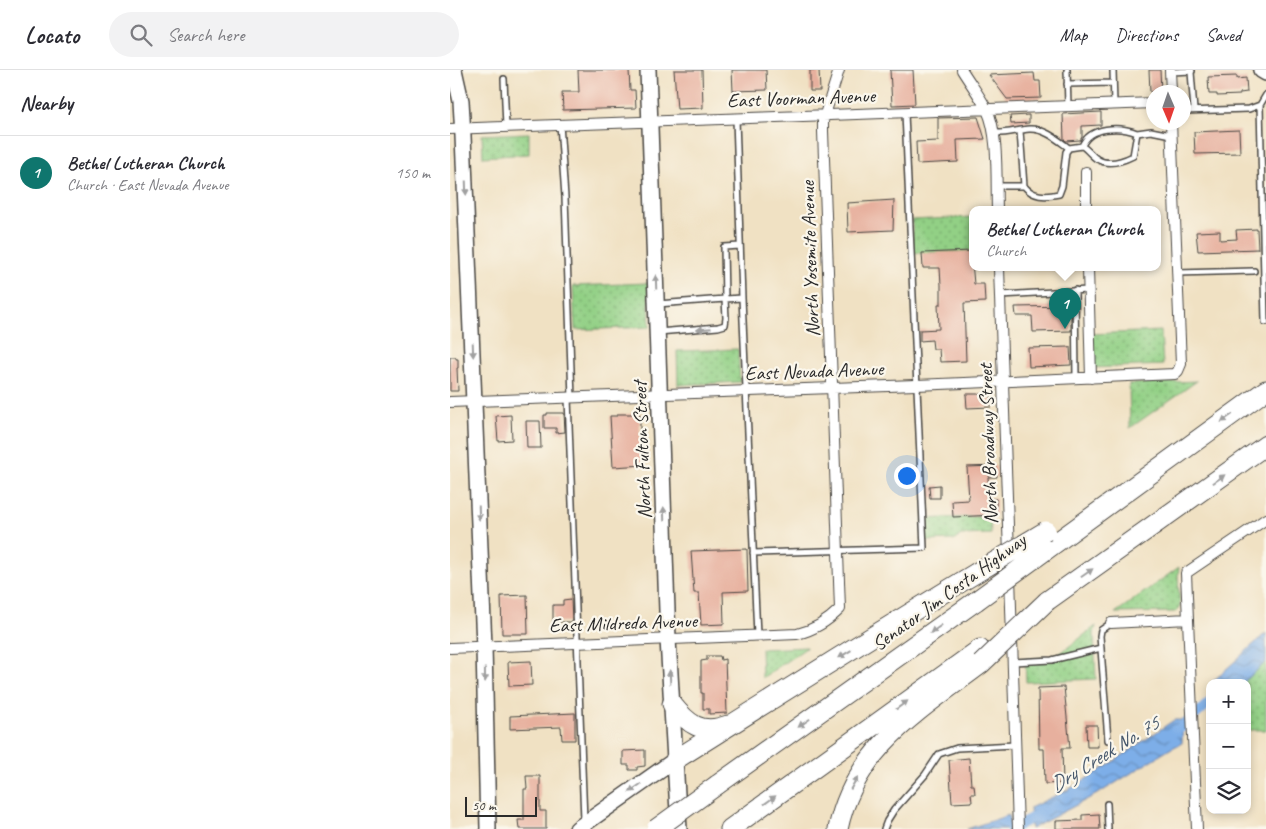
<!DOCTYPE html>
<html lang="en">
<head>
<meta charset="utf-8">
<style>
	body { margin:0; font-family:Caveat,sans-serif; background:#f2f2f3; color:#2b2b33 }
	.controls { position:absolute; right:15px; bottom:15px; display:grid; overflow:hidden; border-radius:10px; box-shadow:0 2px 8px #0003 }
	.controls button { width:45px; height:45px; display:grid; place-items:center; padding:0; border:0; border-bottom:1px solid #e1e1e2; background:#fff; color:#2b2b33; font:25px sans-serif }
	.compass { position:absolute; left:696px; top:15px; width:45px; height:45px; border-radius:50%; background:#fff; box-shadow:0 2px 8px #0003; rotate:178deg }
	.scale { position:absolute; left:15px; bottom:12px; width:72px; box-sizing:border-box; padding-left:5px; border:2px solid #2b2b2b; border-top:0; font-size:14px; line-height:18px; white-space:nowrap; color:#2b2b2b; -webkit-text-stroke:4px #fbf7ec; paint-order:stroke }
	.you { position:absolute; left:456px; top:405px; width:18px; height:18px; margin:-12px; border:4px solid #fff; border-radius:50%; background:#1a73e8; box-shadow:0 0 0 8px #1a73e833 }
	.badge { display:grid; place-items:center; width:32px; height:32px; border-radius:50%; background:#0f766e; color:#fff; font-size:16px; font-weight:700 }
	.pin { position:absolute; translate:-50% -41px; filter:drop-shadow(0 1px 2px #0008) }
	.pin::after { content:''; position:absolute; top:26px; width:18px; height:15px; background:inherit; clip-path:polygon(0 0,100% 0,50% 100%) }
	.popup { position:absolute; left:519px; top:136px; width:192px; height:65px; box-sizing:border-box; display:grid; place-content:center; border-radius:10px; background:#fff; filter:drop-shadow(0 1px 4px #0005); font-size:16px; white-space:nowrap; color:#7c7c81 }
	.popup b { font-size:19px; color:#2b2b33 }
	.popup::after { content:''; position:absolute; left:50%; top:100%; margin-left:-10px; border:10px solid transparent; border-top-color:#fff }
	.list { margin:0; padding:0; list-style:none }
	h2 { display:flex; justify-content:space-between; align-items:center; height:65px; margin:0; padding:0 20px; font-size:21px }
	h2 small { font-size:16px; font-weight:400; color:#7c7c81 }
	.list li { display:grid; grid-template-columns:32px 1fr auto; gap:15px; align-items:center; box-sizing:border-box; height:75px; padding:0 20px; border-top:1px solid #e1e1e2 }
	.list b { display:block; font-size:19px; white-space:nowrap }
	.list p { margin:0; font-size:16px; white-space:nowrap; color:#7c7c81 }
	.list em { font-size:16px; font-style:normal; color:#7c7c81 }
	.icon { flex:none; width:28px; height:28px; fill:none; stroke:currentColor; stroke-width:2; stroke-linecap:round; stroke-linejoin:round }
	.map { position:relative; flex:none; width:816px; height:759px; overflow:hidden }
	header { display:flex; align-items:center; gap:30px; box-sizing:border-box; height:70px; padding:0 25px; background:#fff; border-bottom:1px solid #e1e1e2 }
	header strong { font-size:24px }
	nav { display:flex; gap:28px; margin-inline-start:auto; font-size:18px }
	.search { width:350px; height:45px; background:#f2f2f3; display:flex; align-items:center; gap:12px; box-sizing:border-box; padding:0 18px; border-radius:28px; color:#7c7c81; font-size:19px }
	main { display:flex }
	aside { flex:1; background:#fff }
	.map>svg:first-child { display:block }
</style>
</head>
<body>
<header>
<strong>Locato</strong>
<div class="search"><svg class="icon" aria-label="search" viewBox="0 0 24 24"><circle cx="10" cy="10" r="6"/><path d="M15 15l6 6"/></svg>Search here</div>
<nav><a>Map</a><a>Directions</a><a>Saved</a></nav>
</header>
<main>
<aside>
<h2>Nearby<small></small></h2>
<ul class="list">
<li><span class="badge">1</span><div><b>Bethel Lutheran Church</b><p>Church · East Nevada Avenue</p></div><em>150 m</em></li>
</ul>
</aside>
<div class="map">
<svg width="816" height="759" viewBox="0 0 816 759">
	<defs>
		<pattern id="grass-dots" width="8" height="8" patternUnits="userSpaceOnUse" patternTransform="scale(1.25)"><rect width="8" height="8" fill="#92d085"/><path d="M2 2h.1M6 6h.1" fill="none" stroke="#77a96d" stroke-width="1.8" stroke-linecap="round"/></pattern>
		<pattern id="water-waves" width="16" height="10" patternUnits="userSpaceOnUse" patternTransform="scale(1.25)"><rect width="16" height="10" fill="#7daee8"/><path d="M0 5q4-4 8 0t8 0" fill="none" stroke="#678ebc"/></pattern>
	</defs>
	<rect width="100%" height="100%" fill="#fbf7ec"/>
	<filter id="ink" filterUnits="userSpaceOnUse"><feTurbulence type="fractalNoise" baseFrequency=".02" numOctaves="2"/><feDisplacementMap in="SourceGraphic" scale="10" xChannelSelector="R" yChannelSelector="G"/><feConvolveMatrix kernelMatrix="1 2 1 2 8 2 1 2 1" color-interpolation-filters="sRGB"/></filter>
	<filter id="wash" filterUnits="userSpaceOnUse"><feTurbulence type="fractalNoise" baseFrequency=".0096" numOctaves="4" result="noise"/><feDisplacementMap in="SourceGraphic" scale="20" xChannelSelector="R" yChannelSelector="G"/><feGaussianBlur stdDeviation="1.12" result="paint"/><feColorMatrix in="noise" values="0 0 0 0 0 0 0 0 0 0 0 0 0 0 0 0 0 1.4 0 .05"/><feComposite in="paint" operator="in"/></filter>
	<g filter="url(#wash)">
		<rect width="100%" height="100%" fill="#f0e1c3"/>
		<!-- grass -->
		<path fill="url(#grass-dots)" stroke="#5e7e58" d="M79 63V84L33 87 32 65Z
			M522 147V181L463 183 462 150Z
			M198 213 200 257 125 260 123 216Z
			M711 261 713 295 640 298 639 264Z
			M288 279 290 312 228 315 227 281Z
			M747 311 680 358 679 314Z
			M540 446 541 464 511 465 505 470 474 471 473 449Z
			M729 497 728 506 730 537 725 542 665 543Z
			M646 556 644 563 646 609 576 612 575 589 598 588 609 584Z
			M356 577V578L312 608 311 579Z
			M816 592V660H797V613H793Z"/>
		<!-- water -->
		<path fill="url(#water-waves)" stroke="#546c8a" d="M816 563V592L793 613H761Z
			M724 650H733L732 673 720 679 651 722 581 759 580 738 623 717 654 698Z
			M559 745 560 759H517Z"/>
		<g fill="none" stroke-linecap="round" stroke-linejoin="round">
			<!-- canal -->
			<path stroke="#7daee8" stroke-width="10" d="M721 664 731 658 760 632
				M561 759 591 743"/>
		</g>
		<g id="blocks">
			<!-- building -->
			<path fill="#e7b09e" d="M128 0H179L180 20H185L186 38 113 40 112 22H129Z
				M224 0H252L253 38 227 39Z
				M282 0H316L317 20 283 21Z
				M360 0H369L370 21H360Z
				M440 0H463L465 34 442 35Z
				M699 0H710L711 22H700Z
				M584 3 585 11H590L591 28 557 29 539 5Z
				M787 6V9L796 8 797 22 790 23V25L767 26V24H759L758 7Z
				M651 42V55L632 56V67L630 70 616 71 614 69 613 44Z
				M579 45V53L561 54 560 46Z
				M528 47 535 69 507 70 508 92 467 94 466 72 488 71V48Z
				M789 60 790 83 745 84 744 62Z
				M444 130 443 160 398 162 397 133Z
				M807 159 808 179 748 181 746 162 770 161V170L787 169 786 160Z
				M521 181 524 214H534L535 232 514 233 516 291 490 292 489 279H483L482 270 470 271V260L489 259 488 234H491V215L490 198H473L472 183Z
				M621 236V261L583 262 582 246H566L565 237Z
				M620 277 621 295 579 297 578 278Z
				M0 287H6V289H8V298H7L8 321H0Z
				M516 324H541V337L517 338Z
				M97 343H114L115 362 106 363V358H94V345H97Z
				M168 344H190V370H192L194 395 163 397 160 346H168Z
				M61 345 62 370 48 371 46 346Z
				M76 351H90L91 378H77Z
				M546 396 547 407H538L539 429H546V445L503 447 502 431 519 430 517 397Z
				M490 415V428H480L479 416Z
				M297 479 298 521 273 522 274 554 251 555 249 523H244L241 481Z
				M77 525 78 564H52L51 526Z
				M121 529 122 552H103V535H113V530Z
				M257 586H270L271 590 275 589 277 643 259 644V639H253V623H251V591L257 590Z
				M81 591 82 615 59 616 58 592Z
				M614 617 620 678H612L613 713 595 714 594 679H589L588 618Z
				M125 643V670H112L111 657 60 659V646Z
				M636 655H647L648 677H637Z
				M195 680V696L187 697V700H179V695H173V681Z
				M519 688 521 715H524L525 724H521L522 732 502 733 499 690Z
				M76 706H90V741H96V759H69L68 750H74V719H77Z
				M649 744 650 759H606V751L632 750V745Z"/>
		</g>
	</g>
	<g filter="url(#ink)">
		<use href="#blocks" fill-opacity="0" stroke="#494642" stroke-width="1"/>
		<g fill="none" stroke-linecap="round" stroke-linejoin="round">
			<!-- lane casing -->
			<g stroke="#494642" stroke-width="8">
				<path id="lane" d="M617 0 618 36
					M663 0 664 34
					M721 2 742 1
					M741 2 744 40
					M54 9 56 57
					M617 14 663 13
					M816 25 810 35 815 252H816
					M734 41 799 39 810 35
					M286 49 292 228 307 565
					M110 54 115 127 122 328
					M570 61 574 116
					M543 63C556 64 567 60 579 59 594 58 608 70 619 78
					M632 76C640 56 670 56 687 63
					M547 116H574C583 127 595 127 609 124L612 116 616 82 619 78 632 76C638 80 642 86 647 89 658 96 673 91 683 86L687 63 701 61 721 65
					M290 176 274 177 275 229 292 228
					M727 203 804 201
					M625 220 626 308
					M550 225 638 220
					M207 234 275 229 276 248 275 255 268 257 208 262
					M118 328 134 750
					M303 483 474 478 455 43
					M563 592 602 590 651 578
					M658 670 650 566 651 560 661 553
					M657 734 658 759
					M434 759 437 751 444 740 475 705 489 684 507 678 565 675"/>
			</g>
			<!-- street casing -->
			<g stroke="#494642" stroke-width="12">
				<path id="street" d="M512 0C520 13 530 26 537 40 549 64 546 112 547 140
					M720 0 721 22
					M0 59 704 33
					M636 102V140
					M549 198 559 484
					M638 198 641 308
					M0 332 466 315 725 304 728 301 731 294 721 52
					M560 506 568 759
					M661 553 738 549
					M0 578 347 564C364 560 378 551 390 539L373 61V51L389 0
					M747 759 736 503 816 449"/>
			</g>
			<!-- secondary casing -->
			<g stroke="#494642" stroke-width="18">
				<path id="secondary" d="M4 0 11 31 13 66 34 576 38 759
					M198 0 218 569 229 759
					M811 0 816 3
					M127 759 225 690"/>
			</g>
			<!-- highway casing -->
			<g stroke="#494642" stroke-width="21">
				<path id="highway" d="M596 480 816 320
					M597 531 816 375
					M222 634C238 654 251 665 278 655
					M225 690C325 627 425 564 526 503
					M267 715 526 531
					M280 759 530 579
					M388 759C405 678 469 641 531 594"/>
			</g>
			<!-- lane -->
			<use href="#lane" stroke="#fff" stroke-width="5"/>
			<!-- street -->
			<use href="#street" stroke="#fff" stroke-width="10"/>
			<!-- secondary -->
			<use href="#secondary" stroke="#fff" stroke-width="15"/>
			<!-- highway -->
			<use href="#highway" stroke="#fff" stroke-width="19"/>
			<!-- highway-bridge casing -->
			<g stroke="#494642" stroke-width="21" stroke-linecap="butt">
				<path id="highway-bridge" d="M526 503 596 461
					M526 531 596 480
					M531 594 597 531
					M206 759 267 715"/>
			</g>
			<!-- highway-bridge -->
			<use href="#highway-bridge" stroke="#fff" stroke-width="19"/>
		</g>
		<!-- one-way arrows -->
		<defs><path id="oneway-solid" d="M-6-.8H1V-3.2L6.5 0L1 3.2V.8H-6Z" transform="scale(1.25)"/></defs>
		<g fill="#a0a0a0">
			<use href="#oneway-solid" transform="translate(16 118) rotate(88)"/>
			<use href="#oneway-solid" transform="translate(206 212) rotate(-92)"/>
			<use href="#oneway-solid" transform="translate(254 259) rotate(175)"/>
			<use href="#oneway-solid" transform="translate(23 280) rotate(88)"/>
			<use href="#oneway-solid" transform="translate(777 348) rotate(144)"/>
			<use href="#oneway-solid" transform="translate(769 409) rotate(-35)"/>
			<use href="#oneway-solid" transform="translate(29 443) rotate(88)"/>
			<use href="#oneway-solid" transform="translate(214 444) rotate(-92)"/>
			<use href="#oneway-solid" transform="translate(637 503) rotate(-35)"/>
			<use href="#oneway-solid" transform="translate(486 559) rotate(145)"/>
			<use href="#oneway-solid" transform="translate(395 584) rotate(149)"/>
			<use href="#oneway-solid" transform="translate(35 605) rotate(89)"/>
			<use href="#oneway-solid" transform="translate(220 607) rotate(-93)"/>
			<use href="#oneway-solid" transform="translate(452 635) rotate(-36)"/>
			<use href="#oneway-solid" transform="translate(354 653) rotate(145)"/>
			<use href="#oneway-solid" transform="translate(404 713) rotate(-61)"/>
			<use href="#oneway-solid" transform="translate(185 718) rotate(145)"/>
			<use href="#oneway-solid" transform="translate(320 730) rotate(-36)"/>
		</g>
	</g>
	<g text-anchor="middle" dominant-baseline="central" stroke-width="4.5" stroke-linejoin="round" paint-order="stroke">
		<!-- street labels -->
		<g font-size="20" fill="#2b2b2b" stroke="#fbf7ec">
			<text transform="translate(351 28) rotate(-2)">East Voorman Avenue</text>
			<text transform="translate(360 189) rotate(-92)">North Yosemite Avenue</text>
			<text transform="translate(364 301) rotate(-2)">East Nevada Avenue</text>
			<text transform="translate(538 374) rotate(-92)">North Broadway Street</text>
			<text transform="translate(192 380) rotate(-92)">North Fulton Street</text>
			<text transform="translate(499 522) rotate(-36)">Senator Jim Costa Highway</text>
			<text transform="translate(173 553) rotate(-2)">East Mildreda Avenue</text>
		</g>
		<!-- water labels -->
		<g font-size="21" font-style="italic" fill="#48596d" stroke="#fbf7ec">
			<text transform="translate(654 684) rotate(-32)">Dry Creek No. 75</text>
		</g>
	</g>
</svg>
<div class="controls">
<button>+</button>
<button>−</button>
<button><svg class="icon" aria-label="layers" viewBox="0 0 24 24"><path d="M12 4l9 5-9 5-9-5zM3 14l9 5 9-5"/></svg></button>
</div>
<svg class="compass" viewBox="-18 -18 36 36"><path d="M0-13l5 13h-10z" fill="#e53935"/><path d="M0 13l5-13h-10z" fill="#7c7c81"/></svg>
<div class="scale">50 m</div>
<div class="you"></div>
<div class="pin badge" style="left:615px;top:259px">1</div>
<div class="popup"><b>Bethel Lutheran Church</b>Church</div>
</div>
</main>
</body>
</html>
